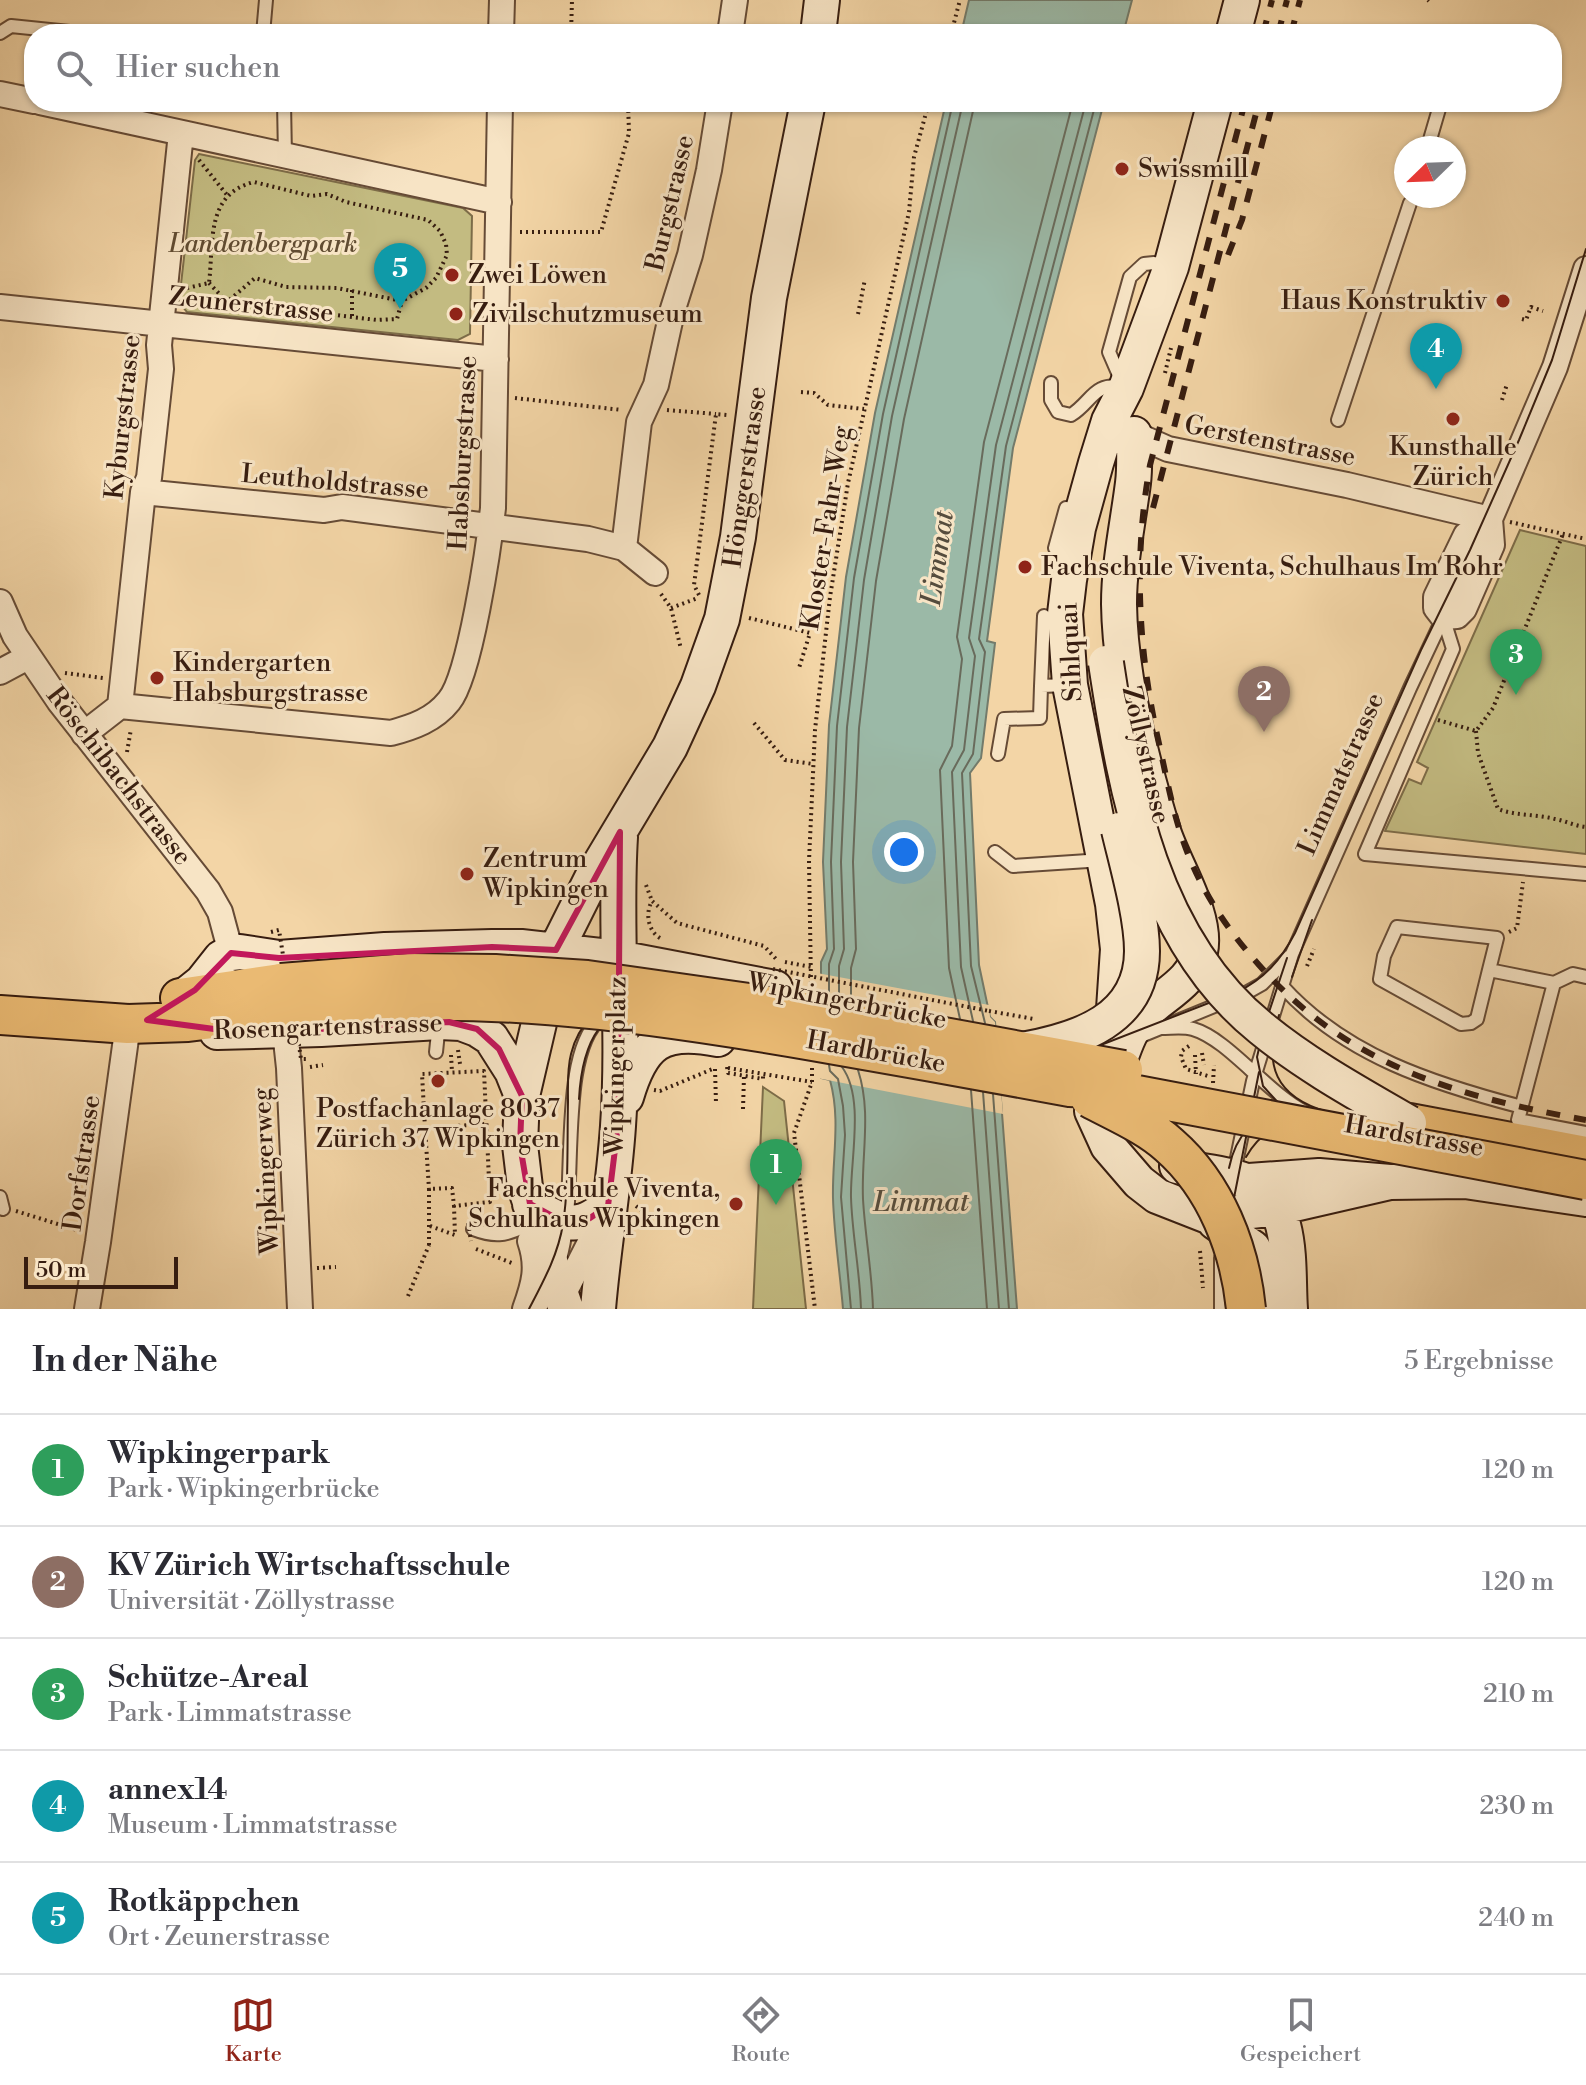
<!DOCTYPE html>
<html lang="de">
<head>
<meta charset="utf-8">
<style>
	body { margin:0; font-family:"Libre Bodoni",serif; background:#f7f7f7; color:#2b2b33 }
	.compass { position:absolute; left:1394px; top:136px; width:72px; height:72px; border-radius:50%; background:#fff; box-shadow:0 2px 6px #0004; rotate:247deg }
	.scale { position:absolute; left:24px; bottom:20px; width:154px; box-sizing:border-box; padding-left:8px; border:4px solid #371d10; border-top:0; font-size:22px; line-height:28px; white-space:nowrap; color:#371d10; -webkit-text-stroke:6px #f7e4c5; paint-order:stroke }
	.you { position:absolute; left:904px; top:852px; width:28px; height:28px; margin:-20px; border:6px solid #fff; border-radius:50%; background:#1a73e8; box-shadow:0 0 0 12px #1a73e833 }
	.badge { display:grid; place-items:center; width:52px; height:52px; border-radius:50%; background:#8f2418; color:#fff; font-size:26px; font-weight:700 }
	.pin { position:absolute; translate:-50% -66px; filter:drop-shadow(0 2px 4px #0008) }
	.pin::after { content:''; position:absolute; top:42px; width:28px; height:24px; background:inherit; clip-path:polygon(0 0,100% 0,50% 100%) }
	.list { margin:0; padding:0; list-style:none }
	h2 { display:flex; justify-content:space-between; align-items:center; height:104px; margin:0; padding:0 32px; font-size:34px }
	h2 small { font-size:26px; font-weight:400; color:#7c7c81 }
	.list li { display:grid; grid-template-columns:52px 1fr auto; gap:24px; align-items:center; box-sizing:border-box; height:112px; padding:0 32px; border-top:2px solid #e1e1e2 }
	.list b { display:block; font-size:30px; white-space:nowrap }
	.list p { margin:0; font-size:26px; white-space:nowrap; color:#7c7c81 }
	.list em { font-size:26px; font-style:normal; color:#7c7c81 }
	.icon { flex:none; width:44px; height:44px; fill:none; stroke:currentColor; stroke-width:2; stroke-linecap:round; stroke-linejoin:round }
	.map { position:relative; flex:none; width:1586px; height:1309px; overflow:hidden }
	.search { position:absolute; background:#fff; box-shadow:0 2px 6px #0004; left:24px; right:24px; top:24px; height:88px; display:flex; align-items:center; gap:20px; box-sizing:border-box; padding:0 28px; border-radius:32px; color:#7c7c81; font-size:30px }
	.sheet { height:664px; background:#fff }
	nav { display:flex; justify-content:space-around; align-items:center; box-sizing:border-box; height:112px; border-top:2px solid #e1e1e2; background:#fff; font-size:22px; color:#7c7c81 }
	nav a { display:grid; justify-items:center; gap:4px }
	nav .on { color:#8f2418 }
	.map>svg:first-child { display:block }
</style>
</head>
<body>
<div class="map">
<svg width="1586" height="1309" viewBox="0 0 1586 1309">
	<rect width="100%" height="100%" fill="#f3d5a6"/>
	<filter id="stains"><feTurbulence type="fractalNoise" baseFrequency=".0025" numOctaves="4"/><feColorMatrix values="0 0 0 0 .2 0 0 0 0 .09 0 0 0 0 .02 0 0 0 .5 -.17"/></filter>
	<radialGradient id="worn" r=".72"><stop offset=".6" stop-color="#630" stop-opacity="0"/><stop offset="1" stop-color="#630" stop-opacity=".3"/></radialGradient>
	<!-- green -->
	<path fill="#c3bb81" stroke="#7d6c48" stroke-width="2" d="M199 154 463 208 472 216 470 334 458 340 187 312 179 302 195 160Z
		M1520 530 1586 546V854L1385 831 1409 779 1421 784 1428 768 1417 762Z
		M763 1087 784 1101 806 1309H753Z"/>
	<!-- water -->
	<path fill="#9bb9a7" stroke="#737b6b" stroke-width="2" d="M969 0H1132L1123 34H961Z
		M946 102H1104L1013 448 987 641 995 643 981 758 970 773 979 965 990 1017 995 1022 1017 1309H843C840 1272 834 1235 833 1198 832 1158 841 1120 830 1080L821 1078V962L827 949 823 862 829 725 846 577 875 413Z"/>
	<!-- pier -->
	<path fill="#f3d5a6" d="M817 973 989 1005 990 1017 995 1022 1003 1114 817 1078Z"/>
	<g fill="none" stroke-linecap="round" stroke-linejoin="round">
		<!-- shore -->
		<path stroke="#696b5c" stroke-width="2" d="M829 995V964L834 949 831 862 837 726 854 578 883 414 953 102
			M839 996V966L844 949 841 862 847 727 864 580 892 416 963 102
			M851 999V968L856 949 853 862 859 728 876 581 904 419 975 102
			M960 1019 949 968 940 770 952 746 962 659 957 637 984 442 1073 102
			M973 1021 961 967 952 772 964 750 975 656 969 638 996 445 1086 102
			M985 1023 971 966 962 773 973 754 985 652 979 639 1006 446 1096 102
			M829 1065 830 1071 838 1079 843 1106 845 1135 841 1197 851 1309
			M842 1067C865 1098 850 1161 851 1197 852 1234 860 1272 861 1309
			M858 1070C872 1113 861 1155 863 1199 865 1235 872 1272 873 1309
			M971 1090 987 1309
			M983 1092 999 1309
			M993 1094 1009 1309"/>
		<!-- lane casing -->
		<g stroke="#664b36" stroke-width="16">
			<path id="lane" d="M0 33 11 26 89 34
				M263 34 266 0
				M284 102 285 157
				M1429 143 1441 102
				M1122 382 1109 352 1130 277 1144 264 1154 263 1168 266
				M1051 383V400L1058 412 1071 415C1092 402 1093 382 1123 387
				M1338 420 1410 203
				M1055 548 1066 508
				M1044 616 1041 686 1068 685
				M1443 617 1453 649 1365 854 1586 874
				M998 754 1004 719 1040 718 1041 686
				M995 852 1013 866 1103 860
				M1489 970 1477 1019 1471 1023 1461 1024 1380 979 1384 956 1397 927 1497 938 1489 970 1554 983 1573 974 1586 977
				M1554 983 1518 1120 1586 1133
				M1282 986C1345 1056 1434 1084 1522 1107
				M1161 1028C1172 1028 1183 1026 1193 1029 1228 1039 1267 1093 1305 1112
				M1136 1038 1246 993 1262 984 1290 956
				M436 1052 439 1023
				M1233 1177 1253 1081 1292 954 1410 688 1485 529
				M0 1197 3 1209
				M473 1229C494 1237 505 1236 525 1226
				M559 1262C580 1200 555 1054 602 1017
				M540 1309 550 1286
				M1221 1309V1258"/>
		</g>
		<!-- street casing -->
		<g stroke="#664b36" stroke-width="28">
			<path id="street" d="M501 34 502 0
				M730 34 735 0
				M0 94 34 101
				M40 102 499 202
				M0 307 496 359
				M1134 434 1168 449 1347 485 1490 519
				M143 492 324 510 342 507 588 539 624 548 655 573
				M1490 519 1466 535 1436 597V608L1443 617 1457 616 1464 609 1492 545 1490 519 1555 367 1586 269
				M624 548 639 422 656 385 672 312 690 255 709 170 720 102
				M0 602 15 636 59 701 208 891 220 912 231 953
				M0 672 28 657
				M120 706 391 733C413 727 434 720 449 701 470 676 489 545 493 508L500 102
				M120 706 143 492 149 478 161 369 159 345 181 133
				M84 734 120 706
				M285 1031 289 1068 300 1309
				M559 1303 604 1215
				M87 1309 98 1242 128 1024
				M525 1309C534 1284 539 1267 530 1241"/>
		</g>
		<!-- secondary casing -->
		<g stroke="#371d10" stroke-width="38">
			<path id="secondary" d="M818 34 822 0
				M1233 34 1242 0
				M182 998 202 982 221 958 231 953 240 952 279 958 385 950 492 947H521L618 958 775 988
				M217 1032 321 1029 439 1022 461 1023 477 1029 491 1038 512 1071 522 1096
				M1119 1062C1125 1045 1131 1027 1144 1014 1164 994 1193 983 1200 952 1208 916 1174 866 1163 831 1142 763 1120 675 1119 604 1119 563 1128 523 1133 483 1135 467 1134 450 1134 434
				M1096 1090 1113 1024 1118 949 1113 904 1070 685 1065 614 1069 580 1078 528 1096 463 1109 421 1126 388 1171 267 1215 102
				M626 1097C642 1043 661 1028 718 1039
				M1092 1111 1108 1146 1139 1182 1157 1196 1208 1216 1277 1208 1390 1182
				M1177 1166C1201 1172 1229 1173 1251 1183 1295 1203 1287 1269 1290 1309
				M1249 1181 1319 1176 1390 1182 1465 1181 1586 1199
				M530 1204C564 1223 575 1233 608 1206
				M1215 1222 1253 1248 1262 1267 1267 1309
				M566 1309 525 1187 520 1145 522 1096 556 950 594 874 670 747 698 686 722 619 738 537 769 298 808 102
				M598 1309C603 1248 614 1187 618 1126 625 1029 614 933 620 837"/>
		</g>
		<!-- primary casing -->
		<g stroke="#371d10" stroke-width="42">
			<path id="primary" d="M180 998 281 983
				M0 1015 128 1024 188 1022 284 1010
				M1409 1123 1586 1156"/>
		</g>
		<!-- path -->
		<path stroke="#371d10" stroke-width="4" stroke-dasharray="2 4" stroke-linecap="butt" d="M1428 0 1429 1
			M1459 25 1464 34
			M571 34 572 0
			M951 34 960 0
			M199 160 227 195
			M520 232H601L629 133 628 102
			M209 283 227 302 377 320 397 319 402 301
			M187 288 209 283C214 243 205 194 254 182L311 196 327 194 346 202 428 220 440 231 446 244 447 255 436 278 426 288 402 301 337 288 286 287 255 278 227 302
			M858 314 865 279
			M352 316V290
			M1522 319 1526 320 1531 307 1543 311
			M1165 373 1171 348
			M801 392 814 393 828 405 864 409
			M515 398 622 410
			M1502 400 1507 384
			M667 410 716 414
			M1510 522 1586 539
			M661 594 671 608 681 649
			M699 595 694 585 716 414 727 415
			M671 608 698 598
			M749 618 810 633 799 668
			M65 673 103 678
			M1438 720 1476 731 1493 708 1563 534
			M754 723 785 760 813 764
			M1476 731 1478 753 1498 809C1516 816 1536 814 1555 819 1566 821 1575 826 1586 827
			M127 752 131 729
			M646 885 652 901
			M1509 932 1517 928 1523 882
			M660 938C648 931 645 913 652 901L677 923 764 946 778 961
			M785 962 811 967
			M1307 966 1314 949
			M811 983 809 861 815 730 830 597 848 483 909 212 914 157 929 102
			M989 1011 1034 1019
			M1189 1046 1182 1051 1181 1057 1186 1069 1211 1077
			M458 1050 460 1064
			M1202 1053 1204 1065
			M451 1055 452 1072
			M1195 1055 1196 1074
			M310 1067 323 1065
			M727 1067 728 1073 763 1079V1074
			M728 1068 812 1082
			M812 1068V1082L794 1133 815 1309
			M715 1069 716 1103
			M1213 1083 1214 1065
			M654 1090 660 1091 715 1068
			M743 1109 744 1076
			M425 1128 429 1189
			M636 1206 650 1217 711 1222
			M16 1211 80 1231
			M476 1249 512 1263
			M1200 1251 1203 1288
			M317 1268 336 1267
			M408 1296 429 1245"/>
		<!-- lane -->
		<use href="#lane" stroke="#f7e4c5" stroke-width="12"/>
		<!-- street -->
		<use href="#street" stroke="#f7e4c5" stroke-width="24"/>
		<!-- secondary -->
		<use href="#secondary" stroke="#f7e4c5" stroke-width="34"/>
		<!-- primary -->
		<use href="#primary" stroke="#eaba73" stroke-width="38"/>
		<!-- tram -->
		<path stroke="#371d10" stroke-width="2" d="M1287 958 1264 1027 1257 1057 1263 1086 1283 1108 1325 1123 1586 1172
			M1292 977 1312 920
			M1279 1015C1263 1065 1275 1097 1328 1112
			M579 1099C582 1044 600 999 664 1005
			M1246 1157C1260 1132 1280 1122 1308 1121
			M1229 1168C1235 1137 1256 1110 1289 1108
			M529 1309C543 1282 558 1255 563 1224 569 1185 567 1142 568 1102 568 1087 567 1069 571 1054 581 1013 617 991 658 993L998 1053 1044 1060 1070 1057 1237 992C1264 979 1281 960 1295 933L1421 650 1470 550 1519 440 1552 360 1586 249
			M1226 1309 1224 1274 1228 1228 1259 1072"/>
		<!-- rail -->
		<path stroke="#371d10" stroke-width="6" stroke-dasharray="14 14" stroke-linecap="butt" d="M1263 34 1272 0
			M1278 34 1287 0
			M1291 34 1300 0
			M1245 102 1150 465C1133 560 1138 654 1160 748 1168 785 1175 823 1190 859 1206 898 1231 934 1259 965 1348 1066 1459 1097 1586 1120
			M1228 255 1242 220 1273 102
			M1153 508 1259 102"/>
		<!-- secondary-bridge casing -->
		<g stroke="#371d10" stroke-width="38" stroke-linecap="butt">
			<path id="secondary-bridge" d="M1106 663C1126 794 1152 940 1261 1028 1306 1065 1359 1094 1409 1123
				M1022 1050C1078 1040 1142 1020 1142 951 1142 916 1127 864 1119 830"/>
		</g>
		<!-- primary-bridge casing -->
		<g stroke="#371d10" stroke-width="42" stroke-linecap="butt">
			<path id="primary-bridge" d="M281 983 409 973 495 974 587 980 797 1010 1123 1070
				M284 1010C467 987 634 1010 813 1041 899 1056 984 1071 1070 1087L1105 1089 1586 1180
				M1090 1098C1116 1112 1147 1125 1169 1145 1216 1186 1240 1249 1246 1309"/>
		</g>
		<!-- path-bridge -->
		<path stroke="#371d10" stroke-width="4" stroke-dasharray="2 4" stroke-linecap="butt" d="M271 932 279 930 283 955
			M773 969 989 1011
			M298 1038 301 1059H307
			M468 1223 471 1241
			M430 1226 455 1235 454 1206
			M429 1245V1189L452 1188 454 1206 490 1202 484 1071 422 1074 425 1128 486 1124"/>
		<!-- secondary-bridge -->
		<use href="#secondary-bridge" stroke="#f7e4c5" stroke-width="34"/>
		<!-- primary-bridge -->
		<use href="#primary-bridge" stroke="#eaba73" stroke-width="38"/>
	</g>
	<!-- marked area -->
	<path fill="none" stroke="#c2185b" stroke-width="6" stroke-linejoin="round" d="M620 832 618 1125 608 1206 584 1222H563L530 1204 520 1145 522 1096 499 1049 477 1029 449 1022 244 1033 147 1020 195 990 231 953 279 958 492 947 556 950Z"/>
	<!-- markers -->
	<g fill="#8f2418" stroke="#f7e4c5" stroke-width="3">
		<circle cx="1122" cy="169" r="8"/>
		<circle cx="452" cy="275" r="8"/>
		<circle cx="1503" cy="301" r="8"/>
		<circle cx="456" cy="314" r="8"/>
		<circle cx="1453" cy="419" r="8"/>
		<circle cx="1025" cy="567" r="8"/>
		<circle cx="157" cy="678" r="8"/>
		<circle cx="467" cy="874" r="8"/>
		<circle cx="438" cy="1081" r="8"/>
		<circle cx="736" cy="1204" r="8"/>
	</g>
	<g text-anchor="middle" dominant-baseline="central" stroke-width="6" stroke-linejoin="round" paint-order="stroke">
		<!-- poi labels -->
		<g font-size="26" fill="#371d10" stroke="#f7e4c5" text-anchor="start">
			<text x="1138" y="169">Swissmill</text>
			<text x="468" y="275">Zwei Löwen</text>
			<text x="1487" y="301" text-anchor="end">Haus Konstruktiv</text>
			<text x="472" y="314">Zivilschutzmuseum</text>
			<text x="1453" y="447" text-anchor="middle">Kunsthalle<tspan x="1453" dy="30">Zürich</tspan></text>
			<text x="1041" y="567">Fachschule Viventa, Schulhaus Im Rohr</text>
			<text x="173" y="663">Kindergarten<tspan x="173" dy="30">Habsburgstrasse</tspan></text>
			<text x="483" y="859">Zentrum<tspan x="483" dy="30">Wipkingen</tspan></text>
			<text x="438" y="1109" text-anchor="middle">Postfachanlage 8037<tspan x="438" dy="30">Zürich 37 Wipkingen</tspan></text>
			<text x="720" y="1189" text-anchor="end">Fachschule Viventa,<tspan x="720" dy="30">Schulhaus Wipkingen</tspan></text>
		</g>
		<!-- street labels -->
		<g font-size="26" fill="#371d10" stroke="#f7e4c5">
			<text transform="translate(670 203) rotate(-77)">Burgstrasse</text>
			<text transform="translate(251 305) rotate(6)">Zeunerstrasse</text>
			<text transform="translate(123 417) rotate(-84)">Kyburgstrasse</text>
			<text transform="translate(1270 441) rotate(11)">Gerstenstrasse</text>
			<text transform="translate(463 453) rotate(-87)">Habsburgstrasse</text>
			<text transform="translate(745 477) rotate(-82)">Hönggerstrasse</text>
			<text transform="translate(335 482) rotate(5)">Leutholdstrasse</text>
			<text transform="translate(826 528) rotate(-81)">Kloster-Fahr-Weg</text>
			<text transform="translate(1071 652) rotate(-93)">Sihlquai</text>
			<text transform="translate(1146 755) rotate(77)">Zöllystrasse</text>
			<text transform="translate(1341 774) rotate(-66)">Limmatstrasse</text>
			<text transform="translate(119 776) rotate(52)">Röschibachstrasse</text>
			<text transform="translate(847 1001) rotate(11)">Wipkingerbrücke</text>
			<text transform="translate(328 1027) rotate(-2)">Rosengartenstrasse</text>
			<text transform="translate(876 1052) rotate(10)">Hardbrücke</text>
			<text transform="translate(616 1066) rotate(-89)">Wipkingerplatz</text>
			<text transform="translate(1414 1136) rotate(10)">Hardstrasse</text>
			<text transform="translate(82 1163) rotate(-82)">Dorfstrasse</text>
			<text transform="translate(266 1171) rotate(-93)">Wipkingerweg</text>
		</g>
		<!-- park labels -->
		<g font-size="26" font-style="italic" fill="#614c32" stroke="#f7e4c5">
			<text x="263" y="244">Landenbergpark</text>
		</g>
		<!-- water labels -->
		<g font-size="28" font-style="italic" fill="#554c3d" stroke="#f7e4c5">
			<text transform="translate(938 558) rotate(-82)">Limmat</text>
			<text x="921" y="1202">Limmat</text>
		</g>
	</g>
	<rect width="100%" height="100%" filter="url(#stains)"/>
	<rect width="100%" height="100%" fill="url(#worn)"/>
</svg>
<svg class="compass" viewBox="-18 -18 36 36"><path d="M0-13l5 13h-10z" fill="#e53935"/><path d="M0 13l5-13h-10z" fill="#7c7c81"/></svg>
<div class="scale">50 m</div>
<div class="you"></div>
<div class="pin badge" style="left:776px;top:1205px;background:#2e9e5b">1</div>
<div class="pin badge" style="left:1264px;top:732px;background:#8d6e63">2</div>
<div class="pin badge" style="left:1516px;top:695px;background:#2e9e5b">3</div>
<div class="pin badge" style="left:1436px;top:389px;background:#0f9aa8">4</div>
<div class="pin badge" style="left:400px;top:309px;background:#0f9aa8">5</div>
<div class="search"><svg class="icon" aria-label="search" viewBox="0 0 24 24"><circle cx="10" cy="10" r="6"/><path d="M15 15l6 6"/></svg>Hier suchen</div>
</div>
<section class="sheet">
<h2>In der Nähe<small>5 Ergebnisse</small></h2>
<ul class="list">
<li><span class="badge" style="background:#2e9e5b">1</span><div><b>Wipkingerpark</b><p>Park · Wipkingerbrücke</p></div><em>120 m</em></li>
<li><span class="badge" style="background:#8d6e63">2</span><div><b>KV Zürich Wirtschaftsschule</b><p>Universität · Zöllystrasse</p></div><em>120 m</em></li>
<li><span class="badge" style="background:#2e9e5b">3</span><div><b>Schütze-Areal</b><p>Park · Limmatstrasse</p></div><em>210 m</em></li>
<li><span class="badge" style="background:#0f9aa8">4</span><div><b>annex14</b><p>Museum · Limmatstrasse</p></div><em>230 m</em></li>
<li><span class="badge" style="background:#0f9aa8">5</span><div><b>Rotkäppchen</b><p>Ort · Zeunerstrasse</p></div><em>240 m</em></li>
</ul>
</section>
<nav>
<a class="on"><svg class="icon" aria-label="map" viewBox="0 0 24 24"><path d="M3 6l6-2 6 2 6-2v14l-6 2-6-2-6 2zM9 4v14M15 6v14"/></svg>Karte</a>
<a><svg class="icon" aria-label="directions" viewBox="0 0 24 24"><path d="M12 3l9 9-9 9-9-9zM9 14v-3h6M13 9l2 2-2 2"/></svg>Route</a>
<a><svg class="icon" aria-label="saved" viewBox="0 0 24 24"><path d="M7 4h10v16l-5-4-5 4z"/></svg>Gespeichert</a>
</nav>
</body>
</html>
